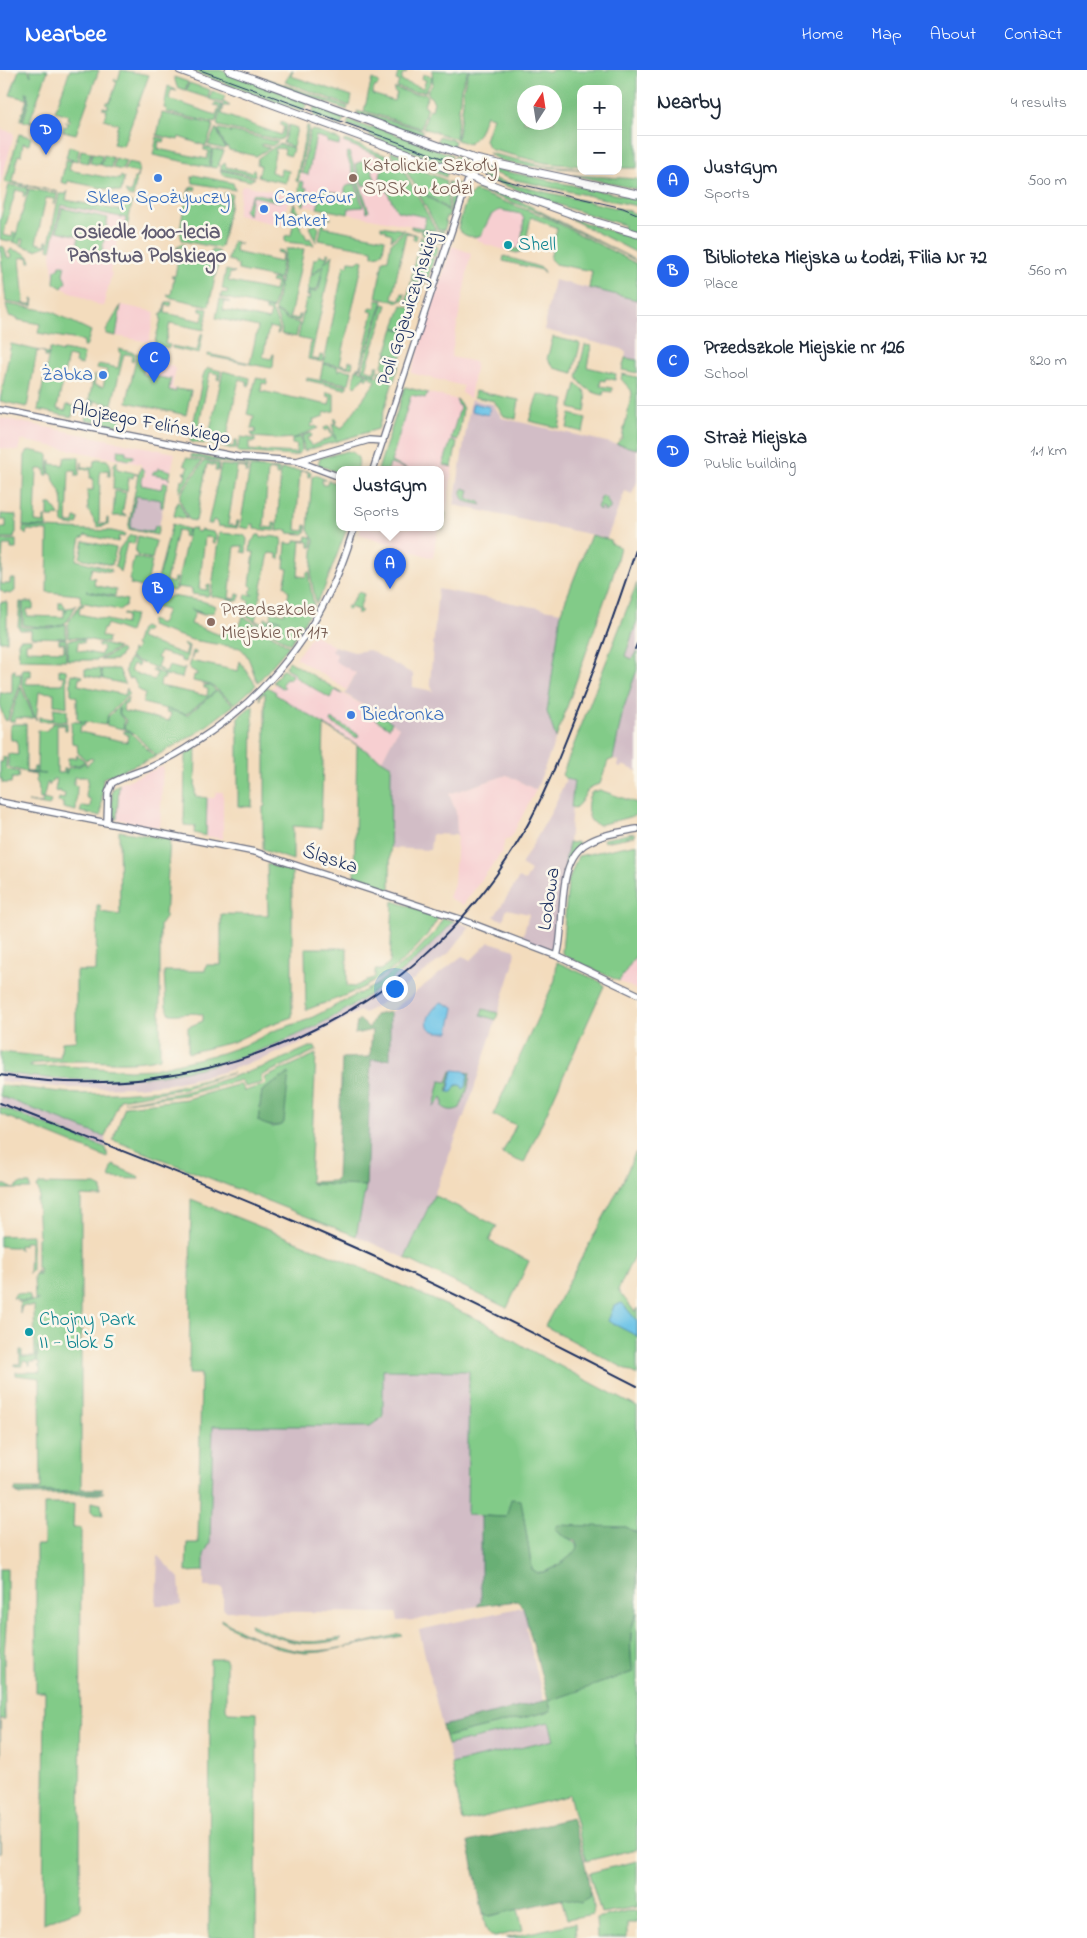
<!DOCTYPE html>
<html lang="en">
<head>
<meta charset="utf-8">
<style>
	body { margin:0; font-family:"Indie Flower",sans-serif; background:#f2f2f3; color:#1f2937 }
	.controls { position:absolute; right:15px; top:15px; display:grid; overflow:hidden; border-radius:10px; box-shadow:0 5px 20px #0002 }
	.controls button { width:45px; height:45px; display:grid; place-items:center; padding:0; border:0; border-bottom:1px solid #e0e1e3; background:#fff; color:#1f2937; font:25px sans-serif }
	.compass { position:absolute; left:517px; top:15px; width:45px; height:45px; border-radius:50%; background:#fff; box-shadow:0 5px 20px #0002; rotate:12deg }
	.you { position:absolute; left:394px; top:918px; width:18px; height:18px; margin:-12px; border:4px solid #fff; border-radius:50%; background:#1a73e8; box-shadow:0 0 0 8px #1a73e833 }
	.badge { display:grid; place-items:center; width:32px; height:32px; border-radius:50%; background:#2563eb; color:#fff; font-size:16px; font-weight:700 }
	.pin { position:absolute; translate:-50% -41px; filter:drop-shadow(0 1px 2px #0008) }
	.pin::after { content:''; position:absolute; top:26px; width:18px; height:15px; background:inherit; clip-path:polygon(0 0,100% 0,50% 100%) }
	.popup { position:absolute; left:336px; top:396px; width:108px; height:65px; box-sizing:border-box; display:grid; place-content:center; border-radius:10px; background:#fff; filter:drop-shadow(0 1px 4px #0005); font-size:16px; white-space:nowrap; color:#747a83 }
	.popup b { font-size:19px; color:#1f2937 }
	.popup::after { content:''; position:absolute; left:50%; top:100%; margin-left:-10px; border:10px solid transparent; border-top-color:#fff }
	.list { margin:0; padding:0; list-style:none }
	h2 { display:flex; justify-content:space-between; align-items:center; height:65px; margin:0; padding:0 20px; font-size:21px }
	h2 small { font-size:16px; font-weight:400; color:#747a83 }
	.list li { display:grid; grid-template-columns:32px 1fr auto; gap:15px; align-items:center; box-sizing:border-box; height:90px; padding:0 20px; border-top:1px solid #e0e1e3 }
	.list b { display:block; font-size:19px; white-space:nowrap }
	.list p { margin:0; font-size:16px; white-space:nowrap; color:#747a83 }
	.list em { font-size:16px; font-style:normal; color:#747a83 }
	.map { position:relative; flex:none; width:637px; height:1868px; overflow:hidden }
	header { display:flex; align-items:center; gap:30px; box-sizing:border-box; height:70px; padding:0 25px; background:#2563eb; color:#fff }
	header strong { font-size:24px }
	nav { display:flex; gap:28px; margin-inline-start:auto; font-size:18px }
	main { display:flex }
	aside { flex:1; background:#fff }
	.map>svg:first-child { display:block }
</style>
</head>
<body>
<header>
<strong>Nearbee</strong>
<nav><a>Home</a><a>Map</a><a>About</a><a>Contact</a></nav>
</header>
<main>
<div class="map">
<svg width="637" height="1868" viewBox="0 0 637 1868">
	<rect width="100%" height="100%" fill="#fbf7ec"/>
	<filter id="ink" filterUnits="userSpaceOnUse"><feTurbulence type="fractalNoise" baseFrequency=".02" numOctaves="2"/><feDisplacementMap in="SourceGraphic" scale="10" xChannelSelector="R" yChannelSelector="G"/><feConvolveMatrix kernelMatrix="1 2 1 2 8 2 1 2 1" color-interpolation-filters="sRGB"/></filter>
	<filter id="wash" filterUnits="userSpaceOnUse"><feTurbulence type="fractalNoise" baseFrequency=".0096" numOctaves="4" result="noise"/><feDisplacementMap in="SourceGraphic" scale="20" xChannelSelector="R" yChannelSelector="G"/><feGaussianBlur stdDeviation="1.12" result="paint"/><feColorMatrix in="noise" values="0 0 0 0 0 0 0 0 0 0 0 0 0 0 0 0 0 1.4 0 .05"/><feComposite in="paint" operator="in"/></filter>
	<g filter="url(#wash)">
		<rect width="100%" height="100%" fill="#f3dcbd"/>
		<!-- built -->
		<path fill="#f7cfd1" d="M0 59 12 62 14 65 0 116Z
			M313 60 397 94 426 146 423 158 302 135 299 115 310 61Z
			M244 115 289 125 283 156 237 145 241 118Z
			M61 134 126 148 122 168 117 167V178H115L110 202 112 203 103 237 54 214 51 184Z
			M503 138 525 146 519 184 484 174 474 167 487 144Z
			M452 176 471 183 451 287 476 292 470 329 462 323 463 316 411 303Z
			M122 235 155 242 149 272 116 266Z
			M139 289 173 296V298L176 299 172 318 191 321 186 345 130 333Z
			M405 317 455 329 462 336 446 443 445 441 440 446V400H378Z
			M0 348 175 383 168 415H166L165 421 140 415 141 409 146 405 140 394 21 370 18 381 0 378Z
			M361 458H438L433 488 359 464Z
			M313 564 334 576 331 580 337 584 336 591 356 602 347 620 296 588Z
			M293 594 399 657 382 690 274 625 276 622 271 619Z
			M163 696 160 758 117 749 119 714Z
			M507 705 536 720 510 769 505 770 502 782 463 835 449 828 454 813 457 765 456 742 449 724Z
			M217 722H223V769L206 766 207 728H214Z
			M637 883V920L619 911Z"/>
		<!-- industrial -->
		<path fill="#d2bdc6" d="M554 210 637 230V290L625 288 626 283 622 279 545 260V251Z
			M471 329 493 334 502 348 637 379V412L632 424 625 421 607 468 454 435Z
			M136 426 162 430 161 437H163L159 456H156L153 462 130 458Z
			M438 519 561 542 547 642 556 668 536 720 507 705 449 724 456 742 457 765 432 764 430 780 390 778 391 696 382 690 399 657 345 624 356 603 335 591 337 584 331 581 334 576 354 582 369 580 413 604V617L433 621 430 612Z
			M637 551V580L632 589 625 586Z
			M637 600V701L622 695 621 698 618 697 619 691 613 689 623 640Z
			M566 709 574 711 568 786 563 801 557 876 552 879 522 869 529 844 507 839 503 850 494 847 519 808 525 811 531 801 521 795 553 739Z
			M454 851 470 857 449 883 387 930 364 943 359 941 298 974 265 988 219 1003 170 1014 137 1017 67 1018 0 1011V1002L31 1007 134 1009 188 1001 255 983 308 960 375 922 404 900Z
			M489 872 515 880 513 896 472 1025 434 1125 405 1188 356 1166 366 1114 371 990 390 989V942L462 886 471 890Z
			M0 1026 105 1067 106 1078 0 1037Z
			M383 1300 469 1301 468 1445 481 1446V1531L477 1536 416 1550 398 1551 396 1543 225 1541 223 1538V1518L204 1517V1485L210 1472 212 1356 383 1347Z
			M158 1486 179 1508 181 1535H156Z
			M523 1537 528 1557 526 1558 544 1632 442 1656 419 1560Z
			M549 1652 554 1670 451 1694 447 1675Z"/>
		<!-- green -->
		<path fill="#82cb88" stroke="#4e7d73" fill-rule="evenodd" d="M19 0H28L31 6 30 0H48L30 50 37 53 39 50 40 51 39 55 23 51 29 31 27 22 26 23 28 31 22 50H20L27 29 10 25Z
			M70 0H99L76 64 63 61 64 56 67 57 68 53 65 51 69 52 70 50 67 49 68 45 55 41Z
			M121 0 149 5 123 76 113 74 118 54 104 49 107 40 103 39V37L108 38V35L106 34 107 32H110L117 12 114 11 115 9 118 10Z
			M189 0H220L305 31 307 35 305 39 301 41Z
			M292 0H293L291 6 352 26 350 36 285 12Z
			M399 0H407L406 4 403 3 401 11 423 18 426 10 422 9 423 4 432 7 431 12 426 21 414 22 397 17 399 11 396 10Z
			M432 0 453 1 454 0H468L461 18 456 69 423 58 429 39 432 40 434 32 427 22 433 14Z
			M469 0H542L551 2 552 0H637V98H618V19H581V96L545 93 492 80 488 77 485 70 493 47 486 45 479 63 469 74 457 70 463 33V19ZM524 22H554V52H524Z
			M174 7 188 12 185 20 177 17Z
			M265 8 348 37 347 40 264 10Z
			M372 9 379 12 377 17 375 16 372 24 394 31 397 23 394 22 395 18 414 24 425 23 428 26 424 35 427 37 421 58 364 41Z
			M189 13 210 20 208 28 186 21Z
			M168 16 177 21 171 20 169 29 216 45 219 37 214 35 215 33 222 35 215 53 166 42 167 39 164 38Z
			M212 21 225 26 222 33 209 29Z
			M224 32 230 36H224L222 44 281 65 284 57 280 55 281 52 287 55 283 68 279 70 218 56 217 53Z
			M318 36 345 46 341 56 314 46 313 42 314 37Z
			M357 41 423 60 422 66 358 44Z
			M162 43 212 54 213 57 206 76 179 67 178 70 157 65Z
			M349 50 372 59 373 56 452 85 448 95 370 66V63L347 55Z
			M289 55 297 58 293 77 283 73Z
			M307 56 309 57 298 112 296 111Z
			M216 58 225 78 224 79 208 75Z
			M220 59 230 61V64L231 61 278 72 272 76 262 74V76L270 78 256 86 229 80 227 76 226 78 218 60Z
			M313 60 340 70 339 75 327 72V69L316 66 308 105 302 103 310 61Z
			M19 64 31 67 29 75 23 73 21 86 18 85 13 112 58 122 5 112Z
			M439 66 455 71 453 77 437 71Z
			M157 67 165 69 164 72 159 71 158 79 207 89 209 81 204 80V77L212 78 209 97 153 85Z
			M345 70 398 90 436 160H416L411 158V156L423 158 426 147 397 141 380 108 384 88 343 72Z
			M279 74 293 78 291 86 284 84 285 79 276 78 271 102 280 105 281 99 289 101 286 113 258 107 261 96 257 94 258 88Z
			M69 76 79 79 77 91 66 88Z
			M213 79 224 81 217 98 210 97Z
			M81 80 91 82 88 93 79 91Z
			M392 81 447 103 446 107 391 85Z
			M349 82 369 141 367 142 346 83Z
			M92 83 102 85 100 95 90 93Z
			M489 83 545 96 581 99C561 98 501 98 489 83Z
			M104 85 113 88 111 98 101 95Z
			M455 86 465 93 463 99 451 96Z
			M115 88 126 91 122 100 113 98Z
			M368 89 376 112 363 116 355 94Z
			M66 90 73 91 71 92 69 100 115 109H120L121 106 124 108 121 122 68 111 67 114 61 112Z
			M128 92 138 94 139 98 133 127 128 126 125 121 131 123 134 108H136L138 103 124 100Z
			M401 92 445 110 449 140 416 117Z
			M225 93 226 97 251 102 254 99 255 106 221 99V96Z
			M480 96 634 128 636 119 573 105 637 109V136L511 109 479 98Z
			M220 100 255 108 250 111 222 105Z
			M479 104 514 115 630 141 637 145V183L567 147 620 164 624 155 571 139 484 108Z
			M194 105 233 113 235 120 193 113 192 107Z
			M300 111 304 112 303 117 307 118 304 135H302L299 119Z
			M448 112 458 114C461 124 457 134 454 143L451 142Z
			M355 113 363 137 349 138 348 144 317 138 320 129 345 128V117Z
			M9 115 28 118 25 127 23 126 24 122 16 120 3 165 12 167 13 162 16 163 13 172 0 169V151Z
			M192 116 196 117 195 120 190 119 189 128 227 135 229 127 224 126V123L232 124 221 177 219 178 183 171C176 162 186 131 189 119Z
			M416 118 450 142 448 147 446 146 445 152H447L444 160H438Z
			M481 118 518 130 637 191 541 143 477 119Z
			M29 119 57 124 55 134H53L54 129 46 128 36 173 45 175 46 171H48L47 176 36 180 22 176 24 170 20 169 21 175 14 172Z
			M320 119 341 124V126L318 127Z
			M68 121 66 130 123 141 125 133 121 132V129L132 133 126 163 123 162 126 148 61 135 51 180 48 179 59 124H66Z
			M475 121 548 148 637 194V230L589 218 592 201 555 194 550 189 557 158 531 147 524 180 517 183 509 181 510 178 518 179 521 174 524 149 521 144 500 140 491 145 481 165C473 169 462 166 458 158 462 146 464 129 475 121Z
			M253 123 280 129 281 132 252 126 248 145 244 140Z
			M294 133 299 143 296 147 307 169 310 168 314 175 285 172V166L291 165 296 141 292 140Z
			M62 138 108 148 101 186 76 181 79 166 57 161Z
			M324 146 331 148V149H326L324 157 385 169 383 181 380 185 372 186V180L319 170Z
			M315 154 319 158 316 172 309 157Z
			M381 156 404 160 391 170 392 164 386 162V160L381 159Z
			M405 161 417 165 416 170 413 169 414 164 406 163 392 228 400 230 402 223 405 224 404 229 399 232 376 228 383 190 388 189 391 173Z
			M421 161 444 162 440 173 429 170 421 163Z
			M421 166 429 174 438 177 435 187 417 184Z
			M233 171 241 174H236L235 182 280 192 283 184 277 182 278 180 283 181V187L279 209 238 200V195L235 194V192L228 190Z
			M181 174H184L183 178 178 177 177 186 215 193 217 185 211 184 212 180 218 181 220 184 209 236 168 227 167 224 171 225 174 208 171 206H175L178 189 175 188 177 177Z
			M0 176 4 177 7 187 11 188 12 185 8 183 11 179C19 182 30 182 31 192H29L28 187 20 188 24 234H33L32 229H34L33 236 6 232Z
			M286 179H304L290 247 298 249 299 245H301L299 251 289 249 275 240Z
			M327 183 330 184 324 193 333 185 311 288 319 290 320 285 324 286 322 292 308 289 311 271 298 268 306 229 309 230 310 221 315 222 319 219 324 194 311 205 314 189H317L320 185 327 187Z
			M416 185 434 189 426 213 411 210Z
			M504 186 542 198 544 203 542 200 503 191Z
			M360 190 363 191 340 294 348 296 349 291 353 292 352 298 324 293 344 195 348 196 349 191 358 192Z
			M60 195H65L63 204 66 212 62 218 54 213 55 200 59 198Z
			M323 196 318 218 314 221 310 220 308 227 307 226 310 207Z
			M226 200 235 203H230L228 211 274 221 276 213 271 212 272 209 279 210 273 239 221 227V223H228L227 220 222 219Z
			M411 212 424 214 418 235 409 232 407 229Z
			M220 229 230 232H224L223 240 269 250 271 242 266 241V238L272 240 280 260 278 264H277L278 259 269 257 263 287 271 289 273 284H274L273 297 271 298 208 286V284L250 293 258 257 216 248Z
			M376 230 383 231 360 299 356 298 360 297 373 242 369 241 371 237 376 238Z
			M166 232H172L171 236 166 235 165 243 202 251 204 242 200 241V238L208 239 204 260 170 253 165 274 170 275 169 278 154 275 161 249 160 245 163 243Z
			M6 234 50 241 91 261 86 277H83L84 271 38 263 40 254 18 250V248L9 246Z
			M383 234 387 235 366 299 374 302 376 296H379L375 305 362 300Z
			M121 235 116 266 106 264V261Z
			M402 235 417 239 410 262 394 257Z
			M275 241 288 250 299 253 296 267 281 264 282 260Z
			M394 258 409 263 401 288 386 283Z
			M203 263 199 284 172 278V276L197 281 201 264Z
			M553 267 579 273 580 275 573 303 554 298 547 289Z
			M11 274 48 283 47 287H45V282L37 281 27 337 0 331Z
			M585 275 591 276 587 297 616 304 615 310 606 308 605 311 601 310 600 316 612 318V322L604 321 603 325C592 323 582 317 577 307Z
			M50 278 62 282 63 280 84 284 82 295 75 293 76 288 68 286 57 339 65 341 67 335 74 336 72 347 38 340Z
			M119 279 135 283 133 292 131 291 132 285 124 284 112 334 89 330 94 305H96L94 315 103 317 107 300 97 298 98 294 118 298 121 283 119 282Z
			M137 283 144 285 143 304 169 309 171 307 169 320 176 322V319L191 321 186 345 127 332Z
			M386 284 401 289 394 311 378 306 379 301H385L382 295Z
			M625 288 637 290V303L622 300Z
			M323 294 338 297 337 300 339 301 340 299 352 301 349 313 348 314 320 309Z
			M208 298 221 301 219 310 217 309 218 304 210 302 196 368 204 370 205 363 207 364 205 374 191 372 190 370 203 306 205 301Z
			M356 299 366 303 356 317 353 315Z
			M223 301 250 308 249 316 247 315V311L239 309 225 375 233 377 235 370H237L236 378 233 379 207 374Z
			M367 303 393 312 378 359 304 381 302 366 311 363 312 366 307 368 311 376 332 367 329 359 325 361 324 358 329 356 336 370 332 354 338 357 334 354 335 348 337 350 335 354 342 358 376 311 369 306 366 310 364 308Z
			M622 304 637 307V379L616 374 622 368 632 324 631 320 621 309Z
			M256 308 267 310V314L262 313 261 321 329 335 331 327 326 326 327 322 334 324V341L324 343V346L313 350 314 353 311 354 312 357 316 356 318 358 295 368 280 369 253 367 251 363H255L256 359H251L254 346 247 344Z
			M307 308 348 316 345 319 306 310Z
			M576 314C589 321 587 329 585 342L570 338Z
			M405 317 428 323 425 328 411 325 391 392 407 399 390 394 388 400H378Z
			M475 321 519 330 516 349 504 346 494 331 474 327Z
			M538 324 565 330 559 358 529 351Z
			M456 330 459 331 463 339 458 370 451 368 460 338Z
			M90 331 95 332 94 335 89 334 88 342 111 347 113 339 108 337V335L114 336 112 347 121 349 120 356 85 350Z
			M570 344 586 348 583 362 567 358Z
			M241 367 255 369V372H249V380L296 383 297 375 292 374V369L301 367 302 380 298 384 293 386 238 382 237 380Z
			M451 370 457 372 452 397 443 395Z
			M29 380 48 384V405H45V399H37L35 452 44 453V447H46V457L23 456 25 385Z
			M118 380 126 381V385L134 386 132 389 128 390 118 387 117 384Z
			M347 381C358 382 361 391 357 400H340V404L318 394 320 388Z
			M191 384 220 390 255 393 258 396 218 392 191 387Z
			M65 387H79V406H76V400H69L67 453H74L75 448H78V453L74 456 63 454C62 445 64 436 62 426 59 418 53 413 53 405L49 403 50 390H51V394L63 395Z
			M186 388 202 391 180 422H179L181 409 184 410 186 404 183 402H187L188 397 184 395Z
			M97 389 107 390 110 394V406H108V400L100 401 99 454H106L107 448H108V455L98 457 88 440 87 420H93V408H90L91 400 81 399 82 392V397L93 398 94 392Z
			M117 391V399L139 404 141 397 144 401 141 415 161 419 164 412 168 413 165 421 163 437H161V430L136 426 130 458 153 462 155 456H159L157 465 128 459 138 405 134 404 133 408 129 407 127 421 113 419 114 394Z
			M204 391 219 394 218 401H215L216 396 207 394 196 451 189 450 180 430V425Z
			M221 395 248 397 247 403H245L246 398 237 397 228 454 236 456 237 451H239L237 458 218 456 216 451 213 450 212 454H208Z
			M250 397 279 399V405H276V400H268L264 457 273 458V453H276L275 461 254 459V454H251L250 459 240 457Z
			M159 398 171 401 169 410 168 407 152 404 154 401H158Z
			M281 399 309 401 311 402 310 407H308V401H300L296 460 304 461 305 455 307 456 306 462 303 464 288 463V460L277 461Z
			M316 405 326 410H322V415H327L328 410 340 415V458H347L324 519 316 534 311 508 314 470 308 460 312 407Z
			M463 418 469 420 467 429 479 431 482 435 464 431 461 425Z
			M115 421 126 423 122 444 126 445V446H113Z
			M602 426 606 428 610 436V439L604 442V438L601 437 600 441 597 437Z
			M177 431 179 432 187 449 174 446Z
			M48 434H52L60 447 55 445 54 447H48Z
			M443 441 446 443 444 459H438L440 458V446Z
			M1 444 16 445V463H15L14 468H0V458H6V450H1Z
			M172 454 188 459 186 467 183 466 184 461 177 460 166 511 173 513 174 508H177L174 521 156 517Z
			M23 457 112 461 125 464 124 467 119 466 118 472 85 465 84 468H81L76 490 111 499V502L92 498 89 507 95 508 94 515 116 520 115 526 86 521 127 530 126 535 119 540 81 532 80 525 47 522 48 461 27 460 26 465 23 462Z
			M191 458 195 459V461L199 462 200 460 213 462 216 465 215 474 212 473 213 468 205 467 199 519 207 520V515H210L209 525 207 526 192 524V519L178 517 176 520 189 459Z
			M219 463 244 465 247 469 246 483 242 482 243 476H235L229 528 236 529 237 524H241L238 531 211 526Z
			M130 465 136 466 134 474 127 473 120 502 115 496 119 479Z
			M257 465H260L261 468 270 466 282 468 280 489 277 488V484L269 483 255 551 264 553 265 548 269 549 266 559 243 543 247 544 249 531 245 529 246 524 253 525 250 522 253 518 250 515 254 482H250L251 472Z
			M591 465 611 470 610 473 620 477 612 509 556 668 547 642 561 542Z
			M138 466 156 471 152 489 137 486V483H135Z
			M307 466 312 468V477H309V472L301 471 298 506 306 507 307 502H310L309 509 314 537 290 574 268 560 270 549 281 550 271 548 272 541 284 544 289 522 284 515 288 499 284 498 286 473 294 474 296 470 306 471Z
			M0 470H16V479H11V475H3L1 514H10V509H15V521L11 524 4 523 0 520Z
			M84 471 116 478 112 495 80 488Z
			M134 487 152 491 146 518 130 514 131 511 129 510Z
			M637 513V551L625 586 632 589 637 580V600L623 640 613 689 608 691 600 714C582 718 588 727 575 738L571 737 574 711 566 709 562 705Z
			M358 522 364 524 359 540 362 541 359 544 357 543 358 540 350 537 349 540 346 538 347 536 349 537Z
			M171 526 202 531 216 536 214 542 205 544 191 539 204 545 195 542 191 554 220 565 222 560 237 565 243 546 289 576 258 612C251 601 251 586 240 578L192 570 150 556 151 550 161 554 167 540 155 537 153 542 152 536Z
			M2 532H7V571H0V533Z
			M20 532H22L21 557 50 558 66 554V568L31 567V560H20L18 556Z
			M23 532H33V539H27V546L64 547V539H59V532H62L66 538V543L67 538 74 537 76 535C73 540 70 549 65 553 54 560 35 556 23 555Z
			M80 534H84L83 536H80L79 544 125 554 127 546 123 545V543L135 545 129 562 107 554 105 559H103L101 566 108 568 107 573 80 568 68 567V553Z
			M143 557 147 559 146 562 143 561 140 568 185 585 188 577 183 575 184 573 189 576 186 592 181 591V588L160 582 157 588 160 589 157 597 166 603 169 596 183 600 185 597 182 608 165 605 156 598 130 588 132 580 135 581 137 576 135 575 140 559Z
			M20 569H31V572L26 573V580L64 581V573H59V569H66V590L19 589 18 573Z
			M79 569 84 570V573L78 572 77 580 101 585 103 577 98 576 99 573 118 578 97 590H67L68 570Z
			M120 579 122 581 119 588 115 590H100Z
			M193 581 196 582V584H193L191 591 238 601 240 591 256 615 235 634 211 615 193 611 194 605H197V603L189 598Z
			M129 589 139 593 138 596 133 594 130 601 154 610 157 603 152 601 153 599 165 606 164 609H161L160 616 207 626 208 619 204 618V615L211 616 216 621 186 644 143 633 145 623 139 620 133 608 128 609 125 600Z
			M289 591 342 623V624L335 620 330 628 295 607V605L285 597Z
			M22 599H31V606H26V614H63L64 606H59V599L66 600 67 637 54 635V623L39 622 36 650 22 614Z
			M85 599H100L102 609 85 605Z
			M101 599H119L125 614 103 609Z
			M283 599 292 605 290 609 286 608 282 614 285 617 282 618 273 612Z
			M15 600V604H21L20 615 7 651 5 650 0 637V623H12V601Z
			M71 604 83 606 82 608H79L78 615 125 625 127 618 129 624 108 645 105 655 80 651 77 648V627L71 624Z
			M21 617 34 648H15V651H9Z
			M267 617 276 622 275 624 391 696 390 820 354 808 357 675 324 655 321 758 293 756V790L263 780V737L265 736V622L260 627V630L259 625Z
			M217 621 234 635 197 663 156 686 134 663 124 659 126 650 120 644 119 638V644L124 650 123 659 106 655 108 647 128 627 127 634 124 633 123 641 169 651 171 643 166 642 167 639 187 645Z
			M253 635 252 737 238 736V647Z
			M54 638 67 640V651H39V647L53 649Z
			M376 643 392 652 389 658 375 649Z
			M332 649 359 665 357 668 331 652Z
			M71 652H85L84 655H81L80 662 127 672 128 665 124 663V661L130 662 155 687 103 708 101 746 80 742 82 736 90 737 91 730 86 727 88 707H74V715L77 716 76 741 63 738V733L58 732 59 728 64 729 65 724 60 722V720L58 722 55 721 57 709H53L49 716V713H47L43 729 51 731 49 736 28 732 42 734 43 729H40L38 714 36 711V705L25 703 46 704 37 703 38 660 46 661 53 653H67V660H65V655H57V703H64V698H66V704L68 698 79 696 86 692V696L93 690 92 688 86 690 78 683 77 674 72 673Z
			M12 654H26V702H33L34 697H36V703L25 702 8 697V683L9 684 18 685 17 670H11L10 658Z
			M196 678 195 726 207 728 206 766 194 763 195 756 184 755 185 684Z
			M77 685 85 691 79 695 68 696V688H76Z
			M3 687H6V699L19 702 18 708H12L11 713H2V709H0V692H3Z
			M119 714 117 749H115L112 741V720Z
			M600 720 637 733V745L599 755 592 752C586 745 586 729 592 722Z
			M119 761 170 769 165 848 160 855V988C133 995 105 991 77 991 61 991 46 993 30 994V997L63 996 130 1000 154 999 222 983 250 973 273 961 307 950 376 915 410 888 435 862 443 848 454 851C438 868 421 886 402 901 286 992 145 1027 0 1002V982L60 988 62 972 76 971V901H96L97 835H100L101 842 120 845Z
			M634 763 635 766 604 772 603 769Z
			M576 772 580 774 579 776 565 794 569 773Z
			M637 774V884L619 911 571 889 565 886 562 882 568 812 578 786Z
			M267 794 292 802V947L269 955 233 972 188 983V957L203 951V945C194 941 181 945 170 944L166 936 164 901H205L206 895H221V844L268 845Z
			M393 831 439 846C422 879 387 908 353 922 338 929 321 934 306 940L305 878H347V916L354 917 375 907V900H381L390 892Z
			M557 892 601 912 604 916 524 1093 502 1084 516 1055 493 1045 555 910Z
			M483 939 498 943 496 950 481 945Z
			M309 977H315L317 980 261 1006 262 1013 245 1017 241 1010 185 1025 124 1032 184 1022 266 996Z
			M316 984 310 1112 312 1114 366 1116 356 1166 113 1070 125 1036 187 1029 240 1014 244 1021 264 1015 266 1013 264 1008ZM262 1021 284 1052 282 1055 272 1057 258 1051Z
			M451 1001H452L447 1021 452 1022 456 1015H461L465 1018 468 1004 466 1002 470 1003 468 1018 460 1038C454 1041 448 1041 443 1037V1028L442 1027 434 1037 440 1011 447 1012Z
			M233 1003 182 1019 120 1029 105 1067 0 1026V1015L78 1024 116 1023 163 1020Z
			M0 1037 106 1078 108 1088 0 1044Z
			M635 1083H637V1179L618 1220 635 1242 637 1238V1305L545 1256 623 1111Z
			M113 1095 138 1106 139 1109 109 1108Z
			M19 1114H30V1119H1L0 1118V1115H6L14 1119Z
			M39 1114 96 1115 102 1118V1127L81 1126V1419H103L100 1421 15 1422V1419H41L40 1308 16 1305V1302H40V1297L38 1296 40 1295 39 1292H37L38 1276 36 1292H30V1296L28 1292 23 1291 22 1296H15V1294H20V1280H22V1287H35L34 1236H22L20 1244V1232L38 1231V1229L35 1231 34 1207 37 1200V1205H39V1198H37V1168L39 1167 37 1130H39V1121L36 1118Z
			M434 1125 497 1156 489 1171 529 1191 507 1238 405 1188Z
			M191 1129 348 1192 484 1252 528 1279 637 1337V1463L626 1457 555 1459C563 1467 573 1468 578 1478 569 1489 552 1502 538 1503L532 1499 521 1431 506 1447 467 1445 469 1301 383 1300V1347L370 1356H213L210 1472 204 1485V1501L186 1502 187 1473H198L201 1304H189Z
			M32 1165V1200L29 1204 30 1172H24V1176L19 1175V1180L17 1177C10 1177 7 1177 0 1176V1166Z
			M16 1223 29 1224 31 1231H17V1228H13Z
			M104 1422 100 1424 20 1425 16 1423Z
			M91 1432 101 1434 103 1445 94 1444 91 1441Z
			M44 1434H74L73 1458H81L80 1839 43 1853 45 1622H36V1475H44Z
			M0 1498H7V1543L4 1584 5 1649H0V1783Z
			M637 1543V1779L586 1791 569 1724 567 1726 463 1752 451 1694 554 1670 549 1652 447 1675 445 1667 551 1641 548 1631 632 1602C631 1582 628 1561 637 1543Z
			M221 1549C242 1563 281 1581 307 1581 334 1582 374 1570 401 1564L403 1566 321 1582 305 1583 281 1579 236 1560 221 1551Z
			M250 1554C289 1571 298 1576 342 1568L340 1570C299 1578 289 1572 251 1557Z
			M210 1589H226V1639L228 1642 257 1643 256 1868H209Z
			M637 1791V1837L601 1843 589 1803Z
			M590 1822 594 1837 593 1844 567 1849 561 1829 589 1828Z
			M518 1839 523 1860 495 1867 490 1865 486 1859 483 1844 490 1846Z
			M627 1841H637V1853H627V1868H597L596 1848Z
			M575 1853 576 1868H506Z"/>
		<!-- forest -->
		<path fill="#69af74" stroke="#426f69" d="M390 942V989L371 990 366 1116 312 1114 310 1112 333 1111 337 1107 342 988 370 987 372 960 355 964 357 952 360 950 369 958 375 945Z
			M289 1003 284 1052 282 1055C272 1057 267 1056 258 1051L262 1021Z
			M511 1429 521 1430 532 1499 538 1503C552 1502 569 1489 578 1478L575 1471 561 1465 555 1458 558 1455 626 1457 637 1463V1543C628 1561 630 1582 633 1602L549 1631 551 1641 445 1667 442 1656 548 1630 523 1537 517 1531 477 1536 481 1531V1446L506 1447Z
			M572 1748C577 1767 592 1810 589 1828L580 1833 563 1829 489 1846 483 1844 468 1772Z"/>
		<!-- water -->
		<path fill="#6ac3e7" stroke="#4279a2" d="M473 333 490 337 488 345 471 341Z
			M442 932 454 938 449 962C444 962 434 963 430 959 422 951 435 935 442 932Z
			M453 1000 464 1001 468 1004 466 1017 463 1019 461 1015H456L452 1022H448Z
			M622 1233 637 1251V1266L608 1251 614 1236Z"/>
	</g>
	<g filter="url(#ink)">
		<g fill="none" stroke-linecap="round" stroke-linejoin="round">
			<!-- minor casing -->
			<g stroke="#676c7f" stroke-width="8">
				<path id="minor" d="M0 340 238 387 297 391 340 407
					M297 391 369 370 383 371
					M373 400 475 89
					M0 732 255 782 460 849 557 886 637 924
					M107 753 108 723 112 713C124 706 138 702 151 697 166 690 181 682 194 673 250 638 300 585 328 525 339 504 347 481 354 458
					M557 886C567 854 553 790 589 772 603 764 621 762 637 759"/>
			</g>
			<!-- major casing -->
			<g stroke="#676c7f" stroke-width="9">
				<path id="major" d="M180 0 525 127 583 148 637 164
					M229 0 475 89 637 124"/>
			</g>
			<!-- minor -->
			<use href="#minor" stroke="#fff" stroke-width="5.5"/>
			<!-- major -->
			<use href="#major" stroke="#fff" stroke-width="7"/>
			<!-- tram -->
			<path stroke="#1b2f5e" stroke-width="1" d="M200 0 502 110 623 138 637 144"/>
			<!-- rail -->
			<path stroke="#1b2f5e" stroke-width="2" d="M635 579 637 574
				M0 1005C207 1040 416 948 522 765 542 730 557 693 572 655 596 597 617 537 637 477
				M0 1033C112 1077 225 1120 335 1169 438 1214 537 1265 637 1316"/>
		</g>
	</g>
	<!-- markers -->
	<g fill="#3f7fe0" stroke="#fbf7ec" stroke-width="2">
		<circle cx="158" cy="108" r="5"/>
		<circle cx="264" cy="139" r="5"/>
		<circle cx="103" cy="305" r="5"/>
		<circle cx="351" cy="645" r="5"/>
	</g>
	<g fill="#8d6e63" stroke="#fbf7ec" stroke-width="2">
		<circle cx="353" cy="108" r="5"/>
		<circle cx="211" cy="552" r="5"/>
	</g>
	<g fill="#0f9aa8" stroke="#fbf7ec" stroke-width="2">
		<circle cx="508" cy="175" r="5"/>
		<circle cx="29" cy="1262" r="5"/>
	</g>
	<g text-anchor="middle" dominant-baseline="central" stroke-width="5" stroke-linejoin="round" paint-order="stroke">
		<!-- education labels -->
		<g font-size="20" fill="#785e54" stroke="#fbf7ec" text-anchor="start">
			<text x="363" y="96">Katolickie Szkoły<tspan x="363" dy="23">SPSK w Łodzi</tspan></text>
			<text x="221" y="540">Przedszkole<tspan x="221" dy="23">Miejskie nr 117</tspan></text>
		</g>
		<!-- shop labels -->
		<g font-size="20" fill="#366cbe" stroke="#fbf7ec" text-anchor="start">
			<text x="158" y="128" text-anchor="middle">Sklep Spożywczy</text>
			<text x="274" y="128">Carrefour<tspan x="274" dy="23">Market</tspan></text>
			<text x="93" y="305" text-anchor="end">Żabka</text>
			<text x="361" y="645">Biedronka</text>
		</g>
		<!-- culture labels -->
		<g font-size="20" fill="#0d838f" stroke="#fbf7ec" text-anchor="start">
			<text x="518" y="175">Shell</text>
			<text x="39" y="1250">Chojny Park<tspan x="39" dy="23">II - blok 5</tspan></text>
		</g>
		<!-- street labels -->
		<g font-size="20" fill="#1b2f5e" stroke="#fbf7ec">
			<text transform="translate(409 239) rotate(-72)">Poli Gojawiczyńskiej</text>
			<text transform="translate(151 354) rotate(11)">Alojzego Felińskiego</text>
			<text transform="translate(330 790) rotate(18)">Śląska</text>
			<text transform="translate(550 829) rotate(-82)">Lodowa</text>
		</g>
		<!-- neighbourhood labels -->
		<g font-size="21" font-weight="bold" fill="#605c71" stroke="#fbf7ec">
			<text x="147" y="163">Osiedle 1000-lecia<tspan x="147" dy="24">Państwa Polskiego</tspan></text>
		</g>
	</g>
</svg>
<div class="controls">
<button>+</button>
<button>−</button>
</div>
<svg class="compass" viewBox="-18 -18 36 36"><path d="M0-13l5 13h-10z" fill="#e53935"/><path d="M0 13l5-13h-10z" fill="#747a83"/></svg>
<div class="you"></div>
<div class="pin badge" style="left:390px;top:519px">A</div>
<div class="popup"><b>JustGym</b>Sports</div>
<div class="pin badge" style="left:158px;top:544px">B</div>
<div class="pin badge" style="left:154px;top:313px">C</div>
<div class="pin badge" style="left:46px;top:85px">D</div>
</div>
<aside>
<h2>Nearby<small>4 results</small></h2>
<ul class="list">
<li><span class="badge">A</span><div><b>JustGym</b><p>Sports</p></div><em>500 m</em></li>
<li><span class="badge">B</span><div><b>Biblioteka Miejska w Łodzi, Filia Nr 72</b><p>Place</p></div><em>560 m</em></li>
<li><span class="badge">C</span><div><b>Przedszkole Miejskie nr 126</b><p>School</p></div><em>820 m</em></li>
<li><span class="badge">D</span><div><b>Straż Miejska</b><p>Public building</p></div><em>1.1 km</em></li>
</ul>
</aside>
</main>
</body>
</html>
